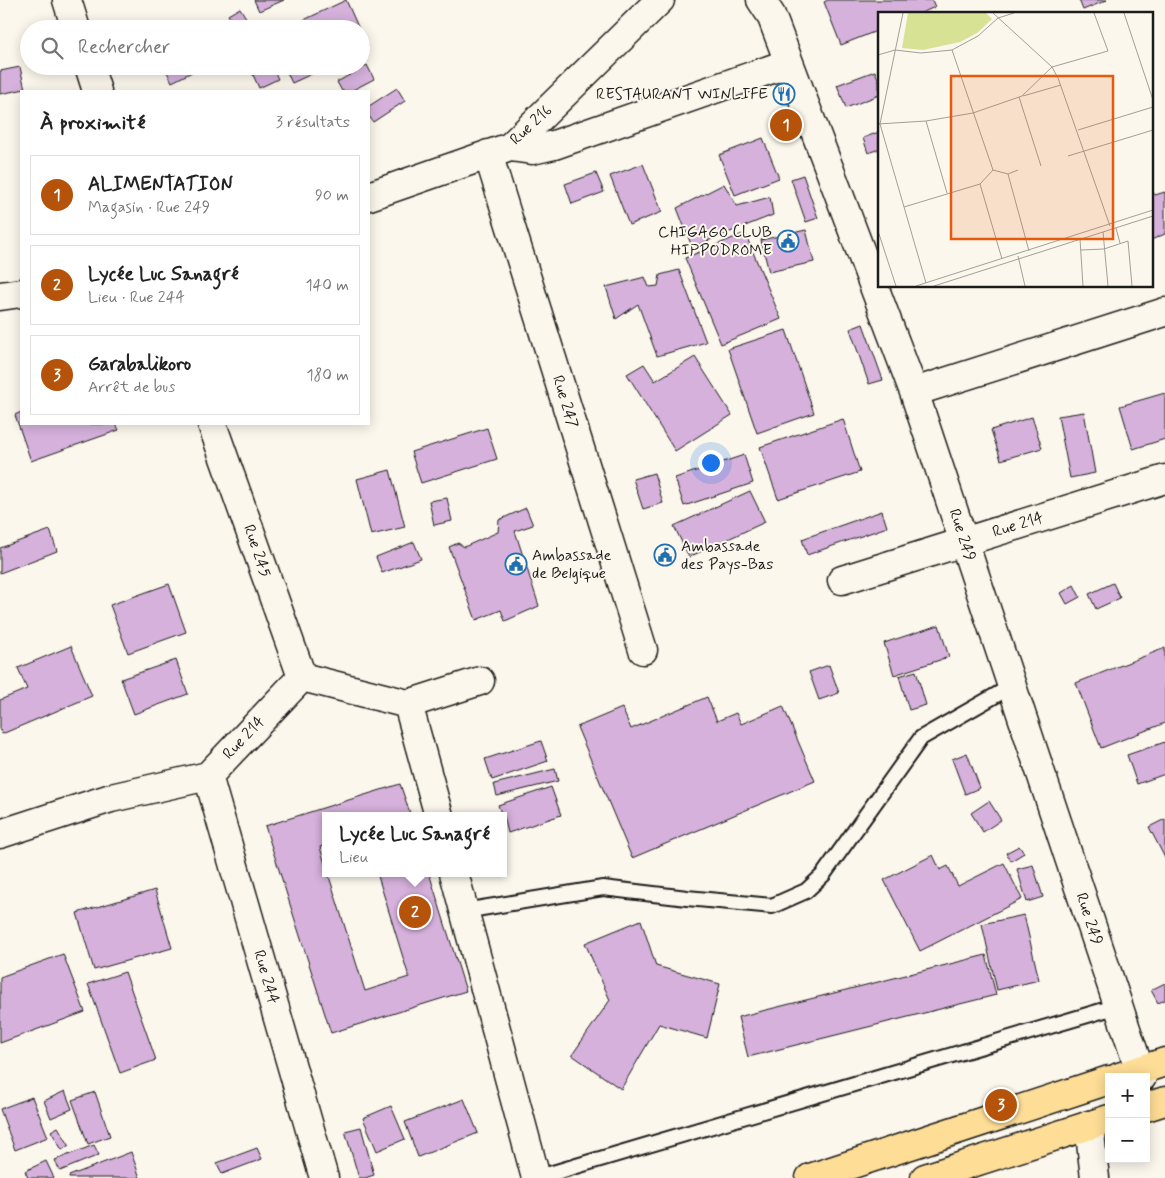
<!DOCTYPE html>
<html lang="fr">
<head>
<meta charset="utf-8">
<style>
	body { margin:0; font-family:Mynerve,sans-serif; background:#f6f6f6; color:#222 }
	.controls { position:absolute; right:15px; bottom:15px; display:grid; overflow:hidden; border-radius:0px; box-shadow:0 2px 12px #0003 }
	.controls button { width:45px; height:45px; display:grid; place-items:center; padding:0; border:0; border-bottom:1px solid #e0e0e0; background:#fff; color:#222; font:25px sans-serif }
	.you { position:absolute; left:710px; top:462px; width:18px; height:18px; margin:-12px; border:4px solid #fff; border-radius:50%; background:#1a73e8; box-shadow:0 0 0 8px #1a73e833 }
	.badge { display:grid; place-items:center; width:32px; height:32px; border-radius:50%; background:#b45309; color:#fff; font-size:16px; font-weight:700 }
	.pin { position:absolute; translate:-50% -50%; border:2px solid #fff; box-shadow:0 1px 5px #0006 }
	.popup { position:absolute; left:322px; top:812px; width:185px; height:65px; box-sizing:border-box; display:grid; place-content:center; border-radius:0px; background:#fff; filter:drop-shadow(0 1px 4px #0005); font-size:16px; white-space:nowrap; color:#767676 }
	.popup b { font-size:19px; color:#222 }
	.popup::after { content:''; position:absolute; left:50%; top:100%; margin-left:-10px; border:10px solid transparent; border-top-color:#fff }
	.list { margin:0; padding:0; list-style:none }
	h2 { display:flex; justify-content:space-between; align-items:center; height:65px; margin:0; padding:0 20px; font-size:21px }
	h2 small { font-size:16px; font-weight:400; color:#767676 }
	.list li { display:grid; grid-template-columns:32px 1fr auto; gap:15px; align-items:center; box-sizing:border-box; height:80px; margin:0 10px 10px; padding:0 10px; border:1px solid #e0e0e0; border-radius:0px }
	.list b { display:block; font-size:19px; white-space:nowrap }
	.list p { margin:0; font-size:16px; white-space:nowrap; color:#767676 }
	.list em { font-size:16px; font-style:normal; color:#767676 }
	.icon { flex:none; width:28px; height:28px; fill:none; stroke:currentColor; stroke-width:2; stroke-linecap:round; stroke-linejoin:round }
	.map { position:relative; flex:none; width:1165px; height:1178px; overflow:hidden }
	.search { position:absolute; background:#fff; box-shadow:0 2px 12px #0003; left:20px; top:20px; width:350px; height:55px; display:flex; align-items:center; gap:12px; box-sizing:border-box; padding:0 18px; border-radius:28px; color:#767676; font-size:19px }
	.panel { position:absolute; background:#fff; box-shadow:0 2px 12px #0003; left:20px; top:90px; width:350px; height:335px; border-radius:0px }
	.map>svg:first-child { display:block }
</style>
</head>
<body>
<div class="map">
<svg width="1165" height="1178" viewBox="0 0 1165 1178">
	<rect width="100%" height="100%" fill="#fbf7ec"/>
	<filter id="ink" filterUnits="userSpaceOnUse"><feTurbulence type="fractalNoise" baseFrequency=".02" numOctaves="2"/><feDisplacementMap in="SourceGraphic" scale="10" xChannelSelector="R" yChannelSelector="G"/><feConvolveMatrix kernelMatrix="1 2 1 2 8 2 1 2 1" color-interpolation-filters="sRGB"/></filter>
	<g filter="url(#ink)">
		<!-- building -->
		<path fill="#d5b1dc" stroke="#1c1c1c" d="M254 0H284L259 11Z
			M346 0 359 29H285Z
			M828 0H932L935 7 919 14H879V30L841 45 824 2Z
			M1079 0H1107L1083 10Z
			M240 8 253 29H237L228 15Z
			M361 33 368 47 361 51Z
			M367 65 374 79 351 91H342L337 82Z
			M164 66H204L172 82Z
			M249 66H272L278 79 259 88Z
			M284 66H329L292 83Z
			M20 67 25 89 0 94V71Z
			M875 71 879 81V95L846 108 837 85Z
			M397 88 405 101 373 122 369 116V106Z
			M879 132V149L868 153 863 138Z
			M763 138 779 178 735 195 719 155Z
			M643 164 662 212 629 225 610 176Z
			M596 173 604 192 572 204 565 184Z
			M803 175 818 218 806 222 791 179Z
			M724 184 737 206 770 197 773 215 692 247 677 208Z
			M1151 190 1155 195 1165 192V234L1151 240Z
			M806 230 814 262 769 272 761 240Z
			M745 233 781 319 721 344 685 258Z
			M679 270 706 342 657 356 638 304 616 319 606 287 645 277 649 287 658 286 660 275Z
			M863 324 883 380 869 384 850 329Z
			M786 330 814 413 757 433 728 349Z
			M695 357 732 415 675 451 627 374 644 364 655 381Z
			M1165 393V439L1133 449 1120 406Z
			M21 412V424H116L119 430 31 461 15 415Z
			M1084 412 1095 473 1070 478 1058 416Z
			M1032 417 1042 448 1001 460 991 430Z
			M843 419 860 472 778 499 760 447Z
			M487 428 497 459 421 483 411 452Z
			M744 455 753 483 684 506 675 478Z
			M390 470 405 527 371 535 357 479Z
			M654 473 663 503 643 509 633 479Z
			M750 491 765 522 689 557 674 526Z
			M447 498 452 521 434 525 429 501Z
			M526 508 533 525 515 531 539 606 505 621 501 610 476 620 449 547 458 543 464 547 498 532 499 520Z
			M882 511 887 527 807 555 802 539Z
			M50 530 57 551 0 573V548Z
			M414 542 421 559 382 573 376 557Z
			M1113 583 1120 598 1096 609 1089 594Z
			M169 584 186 632 128 653 110 605Z
			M1074 585 1080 597 1067 604 1061 593Z
			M939 625 949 657 894 675 884 643Z
			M71 646 92 696 2 734 0 729V700L27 689 18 668Z
			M1165 648V723L1101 748 1076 683Z
			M176 660 188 694 134 714 121 679Z
			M829 665 839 693 819 700 809 672Z
			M916 671 926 705 909 710 899 676Z
			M707 697 717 721 736 713 741 724 783 706 815 781 632 858 577 727 622 708 631 729Z
			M541 741 548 761 492 780 485 759Z
			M1165 742V774L1137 784 1127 755Z
			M967 753 980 788 965 794 952 759Z
			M555 769 558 781 497 796 494 784Z
			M400 784 411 816H326V845L320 847 326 867V873H328L365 991 409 977 377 873H429L466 991 331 1033 265 826Z
			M551 787 561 815 508 833 504 816H502L498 805Z
			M989 801 1001 820 983 832 971 813Z
			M1165 819V858L1149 827Z
			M1019 846 1024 853 1011 861 1006 853Z
			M933 855 940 870 948 866 958 886 1004 863 1022 899 920 951 884 880Z
			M1033 865 1043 897 1027 902 1017 869Z
			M155 890 172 948 94 970 77 913Z
			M1024 915 1039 980 997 990 982 924Z
			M641 920 656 966 720 984 707 1038 659 1024 621 1089 572 1055 610 1000 585 943Z
			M63 954 85 1012 0 1043V977Z
			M986 955 996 995 748 1057 738 1017Z
			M125 972 156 1060 120 1073 88 984Z
			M1165 983V1000L1158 1003 1151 990Z
			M65 1091 72 1109 51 1118 44 1101Z
			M95 1092 110 1136 88 1144 72 1100Z
			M32 1097 48 1137 15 1150 0 1109Z
			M464 1099 478 1133 418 1157 405 1122Z
			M391 1106 405 1139 377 1151 363 1118Z
			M58 1127 69 1145 62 1150 51 1131Z
			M361 1127 374 1175 365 1178H359L345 1131Z
			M94 1145 99 1155 60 1171 55 1160Z
			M257 1148 262 1159 222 1174 217 1163Z
			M131 1152 140 1178H69V1176Z
			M46 1161 54 1178H28L25 1171Z"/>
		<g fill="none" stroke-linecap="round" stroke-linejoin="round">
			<!-- lane casing -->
			<g stroke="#1c1c1c" stroke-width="18">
				<path id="lane" d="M464 911 603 888 687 898 772 906 806 891 823 875 921 738 1012 686
					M536 1178 1118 1006"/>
			</g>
			<!-- street casing -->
			<g stroke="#1c1c1c" stroke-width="31">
				<path id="street" d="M67 0 76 29
					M761 0 771 15 914 392 1142 1077
					M89 66 97 91
					M510 147 532 150 554 145 789 63
					M488 154 643 650
					M369 196 510 147 660 0
					M0 296 21 293
					M914 392 1165 312
					M212 424 302 677
					M842 580 1165 479
					M408 704 439 816
					M208 776 324 1178
					M0 834 111 798 208 776 302 677 408 704 480 681
					M454 873 536 1178
					M1089 1125 1095 1178"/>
			</g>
			<!-- primary casing -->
			<g stroke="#1c1c1c" stroke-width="31">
				<path id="primary" d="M1119 1077 1165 1062
					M1146 1107 1165 1101
					M810 1178 1109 1080
					M925 1178 1109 1119"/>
			</g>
			<!-- lane -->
			<use href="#lane" stroke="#fbf7ec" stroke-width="14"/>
			<!-- street -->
			<use href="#street" stroke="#fbf7ec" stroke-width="28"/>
			<!-- primary -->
			<use href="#primary" stroke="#fedd96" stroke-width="28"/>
		</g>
	</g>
	<!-- icons -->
	<defs>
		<g id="restaurant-ring" transform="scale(1.125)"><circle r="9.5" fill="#fbf7ec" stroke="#1f6fb2" stroke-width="1.5"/><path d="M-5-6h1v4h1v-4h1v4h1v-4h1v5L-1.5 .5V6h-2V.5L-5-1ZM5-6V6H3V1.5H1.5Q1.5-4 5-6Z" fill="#1f6fb2"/></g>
		<g id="civic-ring" transform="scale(1.125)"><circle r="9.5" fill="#fbf7ec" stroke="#1f6fb2" stroke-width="1.5"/><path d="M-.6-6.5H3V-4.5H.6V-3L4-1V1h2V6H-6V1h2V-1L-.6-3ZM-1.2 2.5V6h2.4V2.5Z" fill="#1f6fb2"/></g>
	</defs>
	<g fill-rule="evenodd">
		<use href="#restaurant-ring" x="784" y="94"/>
		<use href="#civic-ring" x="788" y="241"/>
		<use href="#civic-ring" x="665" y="555"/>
		<use href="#civic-ring" x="516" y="564"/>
	</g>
	<g text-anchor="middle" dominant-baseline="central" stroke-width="4" stroke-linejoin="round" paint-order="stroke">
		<!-- poi labels -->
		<g font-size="16" fill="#1c1c1c" stroke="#fbf7ec" text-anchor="end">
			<text x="768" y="94">RESTAURANT WINLIFE</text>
			<text x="772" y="232">CHIGAGO CLUB<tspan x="772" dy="18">HIPPODROME</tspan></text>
			<text x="681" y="546" text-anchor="start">Ambassade<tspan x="681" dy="18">des Pays-Bas</tspan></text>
			<text x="532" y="555" text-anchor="start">Ambassade<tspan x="532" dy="18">de Belgique</tspan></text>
		</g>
		<!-- street labels -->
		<g font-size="16" fill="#1c1c1c" stroke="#fbf7ec">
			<text transform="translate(531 125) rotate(-43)">Rue 216</text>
			<text transform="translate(565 402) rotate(73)">Rue 247</text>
			<text transform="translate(1018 525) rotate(-17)">Rue 214</text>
			<text transform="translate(962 535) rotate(72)">Rue 249</text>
			<text transform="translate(257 551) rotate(71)">Rue 245</text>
			<text transform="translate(244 738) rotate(-46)">Rue 214</text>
			<text transform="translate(1089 919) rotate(72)">Rue 249</text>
			<text transform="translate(266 977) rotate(74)">Rue 244</text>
		</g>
	</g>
	<!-- overview -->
	<g transform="translate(878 12)">
		<rect width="275" height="275" fill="#fbf7ec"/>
		<path d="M30 1H108L114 7 99 21 82 30 45 38 24 36Z" fill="#d7e295"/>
		<path fill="none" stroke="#a29f99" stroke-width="1" d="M25 1 2 112 48 271M115 1 174 55 180 66 232 214M246 1 275 88M74 38 115 158M0 43 17 38 43 41 74 38 100 24 120 6 136 1M145 84 183 73M141 85 163 154M48 109 69 181M0 112 48 109 95 101 144 84 174 55 230 39 216 1M200 118 275 95M190 144 275 118M130 162 151 239M102 172 124 247M26 195 102 172 115 158 130 162 140 158M238 216 242 231M0 219 18 274M225 220 230 274M202 227 205 274M203 238 226 237 250 229 254 274M140 244 147 274M38 274 275 198M56 274 275 204"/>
		<path fill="#e8590c" fill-opacity="0.15" stroke="#e8590c" stroke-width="2.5" d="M73 64H235V227H73Z"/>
		<rect width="275" height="275" fill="none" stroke="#1c1c1c" stroke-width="2.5"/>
	</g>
</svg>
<div class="controls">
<button>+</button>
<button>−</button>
</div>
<div class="you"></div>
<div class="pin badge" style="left:786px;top:125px">1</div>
<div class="pin badge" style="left:415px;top:912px">2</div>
<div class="popup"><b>Lycée Luc Sanagré</b>Lieu</div>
<div class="pin badge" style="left:1001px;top:1105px">3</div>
<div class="search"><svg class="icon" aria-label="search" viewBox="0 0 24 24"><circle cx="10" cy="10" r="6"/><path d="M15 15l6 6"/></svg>Rechercher</div>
<section class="panel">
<h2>À proximité<small>3 résultats</small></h2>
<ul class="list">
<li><span class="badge">1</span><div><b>ALIMENTATION</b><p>Magasin · Rue 249</p></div><em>90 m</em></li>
<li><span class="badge">2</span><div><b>Lycée Luc Sanagré</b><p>Lieu · Rue 244</p></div><em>140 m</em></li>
<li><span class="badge">3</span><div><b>Garabalikoro</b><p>Arrêt de bus</p></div><em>180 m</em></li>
</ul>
</section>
</div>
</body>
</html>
